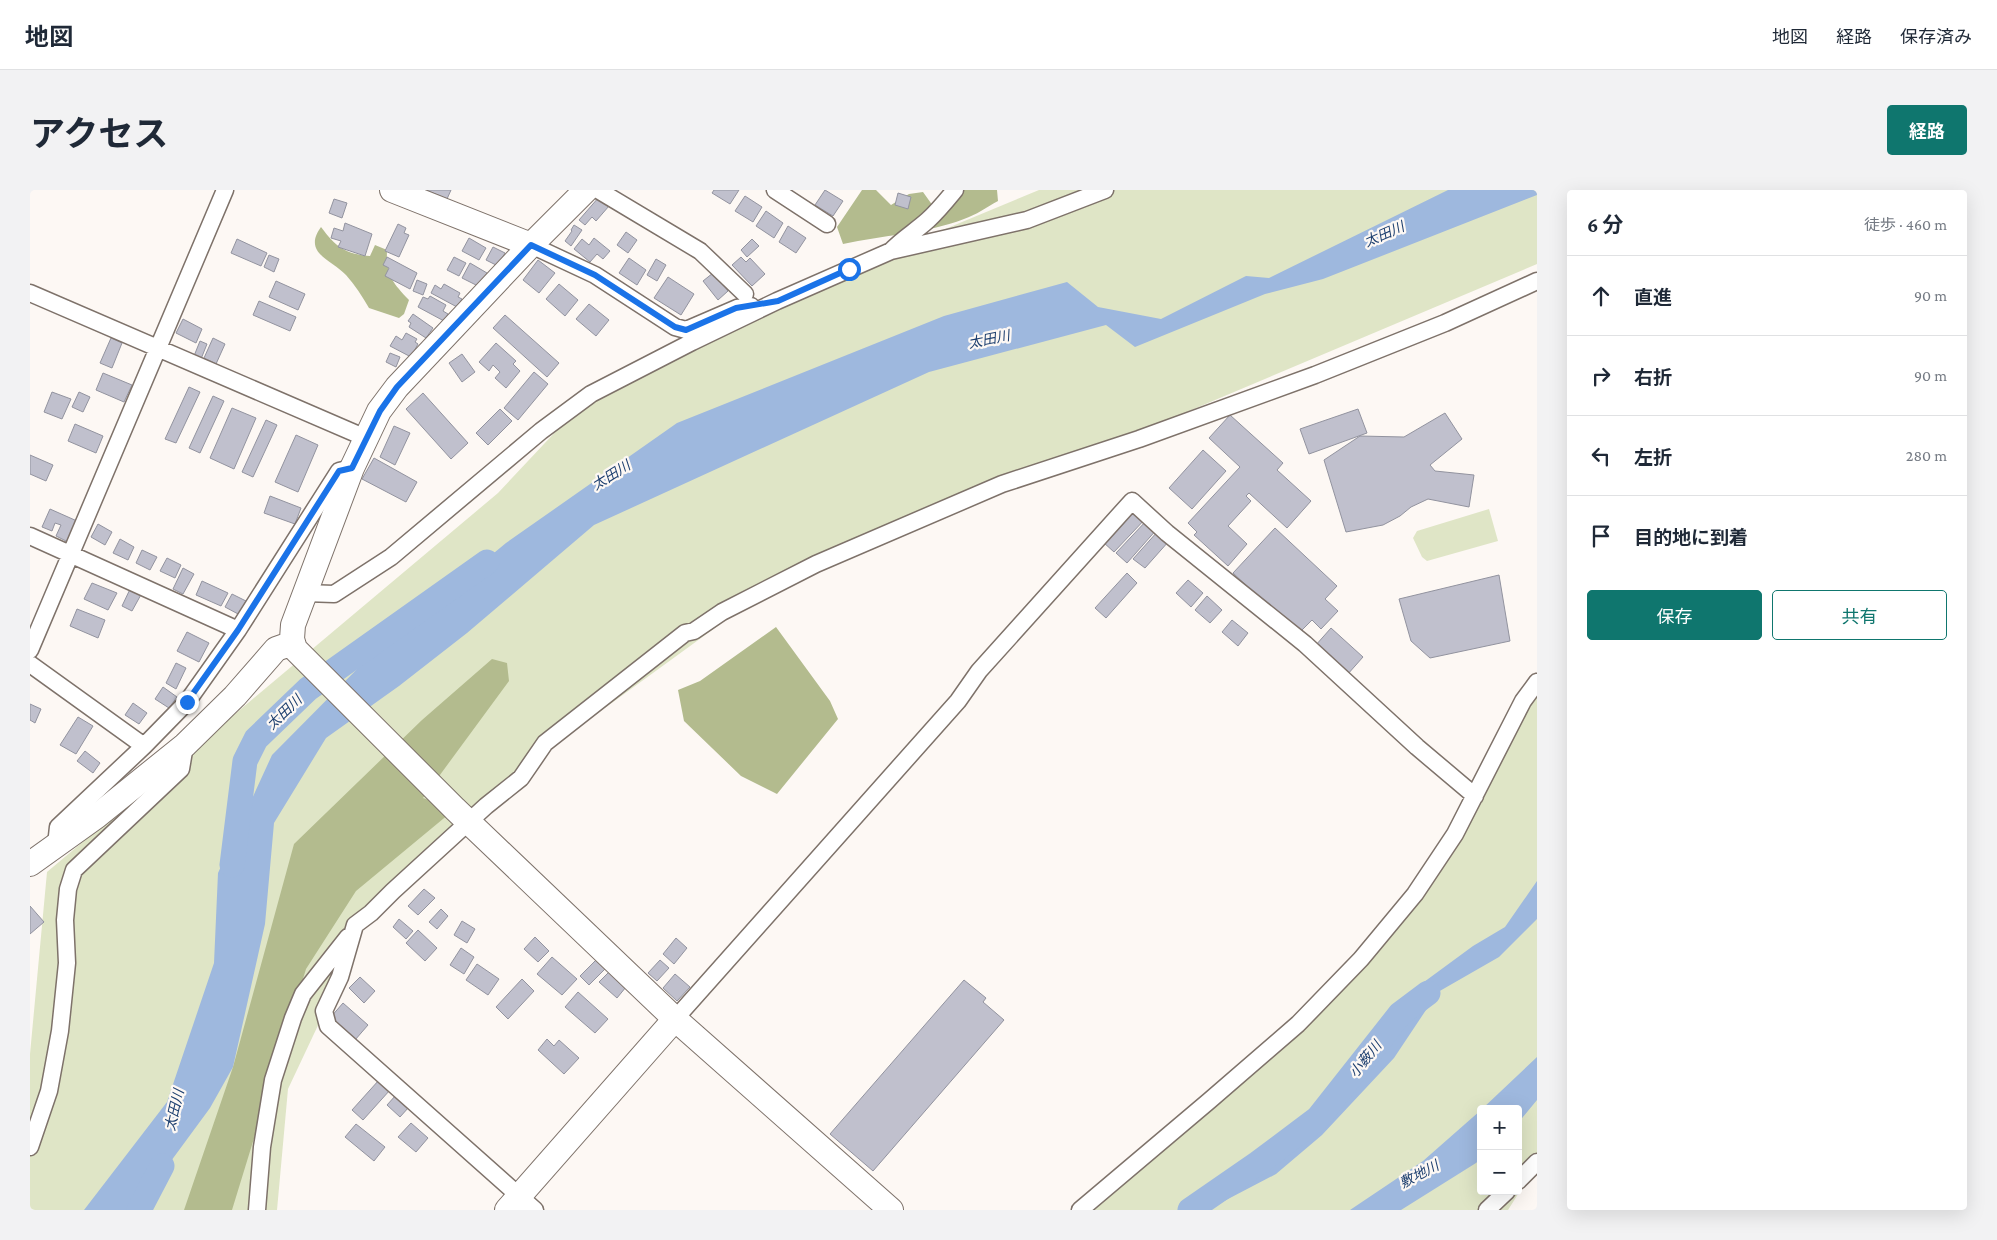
<!DOCTYPE html>
<html lang="ja">
<head>
<meta charset="utf-8">
<style>
	body { margin:0; font-family:"Crimson Pro","Noto Sans JP",serif; background:#f2f2f3; color:#1f2937 }
	.controls { position:absolute; right:15px; bottom:15px; display:grid; overflow:hidden; border-radius:5px; box-shadow:0 5px 20px #0002 }
	.controls button { width:45px; height:45px; display:grid; place-items:center; padding:0; border:0; border-bottom:1px solid #e0e1e3; background:#fff; color:#1f2937; font:25px sans-serif }
	.stop { position:absolute; width:15px; height:15px; margin:-11px; border:4px solid #1a73e8; border-radius:50%; background:#fff }
	.stop.end { background:#1a73e8; border-color:#fff; box-shadow:0 1px 5px #0008 }
	.list { margin:0; padding:0; list-style:none }
	h2 { display:flex; justify-content:space-between; align-items:center; height:65px; margin:0; padding:0 20px; font-size:21px }
	h2 small { font-size:16px; font-weight:400; color:#747a83 }
	.list li { display:grid; grid-template-columns:32px 1fr auto; gap:15px; align-items:center; box-sizing:border-box; height:80px; padding:0 20px; border-top:1px solid #e0e1e3 }
	.list b { display:block; font-size:19px; white-space:nowrap }
	.list em { font-size:16px; font-style:normal; color:#747a83 }
	.actions { display:flex; gap:10px; padding:15px 20px }
	.actions a { flex:1; padding:11px 0; border:1px solid #0f766e; border-radius:5px; text-align:center; font-size:18px; color:#0f766e }
	.actions .main { background:#0f766e; color:#fff }
	.icon { flex:none; width:28px; height:28px; fill:none; stroke:currentColor; stroke-width:2; stroke-linecap:round; stroke-linejoin:round }
	.map { position:relative; flex:none; width:1507px; height:1020px; overflow:hidden; border-radius:5px }
	header { display:flex; align-items:center; gap:30px; box-sizing:border-box; height:70px; padding:0 25px; background:#fff; border-bottom:1px solid #e0e1e3 }
	header strong { font-size:24px }
	nav { display:flex; gap:28px; margin-inline-start:auto; font-size:18px }
	.intro { display:flex; align-items:center; justify-content:space-between; box-sizing:border-box; height:120px; padding:0 30px }
	h1 { margin:0; font-size:35px }
	.button { padding:12px 22px; border-radius:5px; background:#0f766e; color:#fff; font-size:18px; font-weight:700 }
	main { display:flex; gap:30px; padding:0 30px }
	aside { flex:1; background:#fff; border-radius:5px; box-shadow:0 5px 20px #0002 }
	.map>svg:first-child { display:block }
</style>
</head>
<body>
<header>
<strong>地図</strong>
<nav><a>地図</a><a>経路</a><a>保存済み</a></nav>
</header>
<div class="intro"><h1>アクセス</h1><a class="button">経路</a></div>
<main>
<div class="map">
<svg width="1507" height="1020" viewBox="0 0 1507 1020">
	<rect width="100%" height="100%" fill="#fdf8f4"/>
	<!-- green -->
	<path fill="#dfe5c6" fill-rule="evenodd" d="M1009 0H1507V74L740 398 491 579 341 723 258 899 247 1020H0V864L17 682 468 303 561 204 819 79Z
		M1459 319 1468 351 1397 371 1392 367 1383 348 1387 341Z
		M1507 491V974L1478 1020H1055L1255 845 1398 695ZM1451 919H1488V1001H1451Z"/>
	<!-- forest -->
	<path fill="#b3bb8e" d="M832 0H846L861 15 879 4 893 2 903 16 923 0H967L968 11C957 17 946 25 934 29 895 44 853 45 813 54L807 37Z
		M291 37C306 57 315 64 340 66L345 55 357 60C356 85 362 92 379 110L374 124 369 128 339 118C332 106 325 95 316 85 302 70 272 63 291 37Z
		M746 437 800 511 808 529 747 604 711 586 654 531 648 500 670 491Z
		M462 469 477 473 479 491 393 608 425 619 326 701 276 779 202 1020H154L203 877 264 654 392 530Z"/>
	<!-- water -->
	<path fill="#9eb8de" d="M1418 0H1507V5L1293 89 1235 104 1105 157 1076 135 899 182 564 335 437 443 369 496 296 548 244 633 235 734 203 877 180 918 105 1020H54L137 912 184 773 188 683 242 565 342 464 476 353 647 233 914 126 1037 92 1068 117 1131 129 1216 86 1239 88Z
		M1507 691V729L1469 767 1408 802 1364 868 1292 945 1246 984 1177 1020H1160L1240 964 1315 898 1394 792 1443 756 1475 737Z
		M1507 867V910L1488 933V919H1452Z
		M1451 920V968L1446 973 1371 1020H1320L1393 971Z"/>
	<g fill="none" stroke-linecap="round" stroke-linejoin="round">
		<!-- river -->
		<path stroke="#9eb8de" stroke-width="25" d="M202 675 215 571 226 549 278 499 457 372
			M109 1020 132 976
			M1160 1020 1228 973 1288 928 1370 824 1398 803"/>
	</g>
	<!-- building -->
	<path fill="#c0c0cd" stroke="#92939f" d="M396 0H421L417 9Z
		M684 0H709L700 14 682 3Z
		M795 0 813 11 803 26 785 15Z
		M868 3 881 7 878 19 865 15Z
		M715 6 732 17 723 32 705 21Z
		M569 7 579 16 566 31 562 27 555 35 549 30Z
		M304 9 317 13 312 28 299 23Z
		M736 21 753 33 744 48 726 36Z
		M315 33 342 44 335 66 308 57 311 51 301 48 304 38 313 41Z
		M368 34 376 38 374 43 379 45 369 67 355 61Z
		M544 35 552 40 541 56 535 51 542 41 541 40Z
		M758 36 776 48 766 63 749 52Z
		M596 42 607 50 598 63 587 55Z
		M439 48 456 58 449 70 432 61Z
		M564 48 580 61 573 69 567 64 560 72 544 59 552 49 559 55Z
		M207 49 237 63 231 76 201 63Z
		M722 49 729 56 717 67 711 60Z
		M463 57 475 63 468 76 456 70Z
		M239 65 249 69 244 82 234 77Z
		M357 67 387 83 380 99 355 86 359 78 353 75Z
		M424 67 436 73 429 86 417 80Z
		M711 67 716 72 720 68 735 84 722 96 702 75Z
		M599 68 616 80 607 95 589 83Z
		M626 69 636 75 627 91 617 85Z
		M508 70 525 83 509 103 493 90Z
		M440 73 457 83 450 97 432 88Z
		M683 83 698 101 688 110 673 91Z
		M638 87 664 104 651 125 624 108Z
		M387 90 397 94 393 105 383 101Z
		M246 91 275 104 268 120 239 107Z
		M414 94 430 103 428 107 432 109 427 117 401 103 405 95 411 99Z
		M529 94 548 110 535 126 516 109Z
		M400 106 416 115 413 121 418 124 414 131 388 117 393 107 398 109Z
		M229 111 266 127 260 141 223 125Z
		M559 114 579 130 566 146 546 129Z
		M383 124 403 138 396 148 379 137 381 133 378 131Z
		M475 125 529 173 517 187 463 138Z
		M153 129 172 139 166 153 146 143Z
		M376 143 387 149 385 152 388 154 381 167 360 156 366 146 372 150Z
		M81 148 92 153 82 178 70 173Z
		M183 148 195 154 186 174 174 168Z
		M170 151 177 154 171 169 164 166Z
		M466 153 486 171 483 174 490 181 476 198 465 188 470 182 463 175 459 181 449 172Z
		M360 163 370 167 366 177 356 172Z
		M432 164 445 182 432 192 419 173Z
		M504 182 518 194 488 230 474 218Z
		M73 183 102 195 94 212 66 200Z
		M159 197 170 202 146 253 135 249Z
		M22 202 41 209 32 229 14 222Z
		M49 202 60 207 53 222 42 217Z
		M393 203 438 253 421 269 376 219Z
		M183 206 194 211 170 263 159 258Z
		M202 218 226 228 204 279 180 268Z
		M470 219 482 231 458 255 446 243Z
		M1328 219 1337 243 1279 264 1270 239Z
		M1415 223 1432 249 1400 275 1405 281 1444 285 1439 317 1398 309 1381 317 1370 326 1353 335 1316 342 1294 270 1330 246 1374 247Z
		M1200 225 1253 273 1247 280 1281 311 1257 338 1219 303 1216 306 1221 311 1198 336 1217 354 1198 376 1164 345 1167 342 1158 333 1210 277 1179 248Z
		M236 230 247 235 223 287 212 282Z
		M45 234 73 246 66 263 38 251Z
		M364 236 380 243 365 275 350 267Z
		M266 245 288 255 268 302 245 292Z
		M1173 260 1196 281 1162 319 1139 298Z
		M0 265 23 275 16 291 0 284Z
		M344 268 387 292 376 312 332 289Z
		M240 306 271 318 265 334 234 323Z
		M20 319 47 331 38 352 26 346 31 335 25 333 22 341 12 337Z
		M1098 324 1118 326 1084 362 1073 352Z
		M1117 330 1128 338 1097 373 1086 363Z
		M68 334 82 342 75 355 61 347Z
		M1245 338 1307 396 1295 409 1308 421 1291 439 1282 430 1268 444 1203 383Z
		M1128 341 1139 351 1115 378 1103 369Z
		M90 349 104 357 98 370 83 363Z
		M112 360 127 367 120 380 106 373Z
		M137 368 151 375 145 388 130 381Z
		M153 378 164 384 153 404 143 399Z
		M1097 383 1107 393 1076 428 1065 418Z
		M1469 385 1480 451 1400 468 1381 451 1369 409Z
		M1158 390 1173 403 1161 417 1146 403Z
		M172 391 198 403 191 416 166 405Z
		M62 393 87 403 78 420 54 409Z
		M102 395 113 401 102 421 92 416Z
		M202 404 216 411 210 425 195 417Z
		M1177 406 1192 420 1180 433 1165 420Z
		M47 419 75 430 68 448 40 436Z
		M1202 430 1218 443 1208 456 1192 442Z
		M1301 438 1333 467 1317 485 1285 456Z
		M157 442 179 453 169 472 147 461Z
		M146 473 156 478 146 499 136 493Z
		M133 497 147 507 139 518 125 509Z
		M103 513 117 523 109 534 95 525Z
		M0 514 11 519 5 533 0 530Z
		M48 527 63 536 46 564 30 555Z
		M55 561 70 573 63 583 47 571Z
		M394 699 405 708 388 725 378 716Z
		M0 716 14 732 0 744Z
		M411 719 418 726 407 739 399 732Z
		M369 729 383 741 376 749 363 737Z
		M432 731 445 739 437 753 424 745Z
		M388 740 407 758 395 771 376 753Z
		M505 747 519 761 508 772 494 759Z
		M646 748 657 758 644 774 633 764Z
		M431 758 444 767 434 784 420 775Z
		M522 767 547 789 532 805 507 784Z
		M567 769 576 778 559 795 550 786Z
		M630 770 639 778 627 791 618 783Z
		M447 774 469 789 458 805 436 790Z
		M579 782 596 797 587 808 569 792Z
		M645 784 660 797 647 811 633 798Z
		M330 787 345 801 334 813 319 798Z
		M492 789 504 801 478 829 466 817Z
		M934 790 956 808 953 812 974 830 843 981 800 944Z
		M548 802 578 829 565 843 535 817Z
		M313 813 338 835 325 850 300 828Z
		M517 849 524 856 529 850 549 868 534 884 508 860Z
		M349 890 360 900 333 930 322 920Z
		M366 905 379 917 370 927 357 915Z
		M381 933 398 948 386 962 368 947Z
		M326 934 355 957 344 971 315 947Z"/>
	<g fill="none" stroke-linecap="round" stroke-linejoin="round">
		<!-- street casing -->
		<g stroke="#7e726a" stroke-width="19">
			<path id="street" d="M568 0 670 61 715 104
				M745 0 797 34
				M501 55 565 85 645 137 656 140 707 118 721 116
				M861 61C872 49 886 41 898 30 908 21 916 11 925 0
				M0 103 336 248
				M0 346 208 440
				M275 403 304 404 361 367 511 241 561 204 662 152 747 111 861 61 997 30 1075 0
				M0 460 195 0
				M0 474 114 556
				M26 655 28 637 114 556 157 512 208 440 309 281 322 278
				M645 829 928 511 949 481 1102 311 1137 343 1275 454 1387 557 1445 606
				M0 957 19 901 30 841 37 773 35 730 38 699 44 680 151 579 155 555
				M1488 991 1507 972
				M227 1020 232 957 243 890 263 828 273 804 318 747
				M505 1020 298 836 294 821 310 787 325 735 341 723 363 701 456 616 491 588 515 553 655 443 664 441 692 422 786 374 972 294 1109 249 1285 185 1415 133 1507 91
				M1050 1020 1179 911 1268 834 1331 769 1385 704 1425 644 1493 511 1507 492
				M1457 1020 1477 1001"/>
		</g>
		<!-- secondary casing -->
		<g stroke="#7e726a" stroke-width="26">
			<path id="secondary" d="M362 0 501 55
				M556 0 501 55 367 197 349 221 322 278 263 435 262 449 265 459 425 619 645 829 861 1020
				M0 674 67 626 155 555 205 506 246 459 263 453
				M477 1020 645 829"/>
		</g>
		<!-- street -->
		<use href="#street" stroke="#fff" stroke-width="16"/>
		<!-- secondary -->
		<use href="#secondary" stroke="#fff" stroke-width="24"/>
	</g>
	<g fill="none" stroke-linecap="round" stroke-linejoin="round">
		<!-- route -->
		<path stroke="#1a73e8" stroke-width="6" d="M157 512 208 440 309 281 322 278 350 221 367 197 501 55 565 85 645 137 656 140 706 118 748 111 819 79"/>
	</g>
	<g text-anchor="middle" dominant-baseline="central" stroke-width="4.5" stroke-linejoin="round" paint-order="stroke">
		<!-- water labels -->
		<g font-size="14" font-style="italic" fill="#1d3f6f" stroke="#fdf8f4">
			<text transform="translate(1354 44) rotate(-24)">太田川</text>
			<text transform="translate(959 149) rotate(-11)">太田川</text>
			<text transform="translate(581 285) rotate(-32)">太田川</text>
			<text transform="translate(254 522) rotate(-44)">太田川</text>
			<text transform="translate(1335 869) rotate(-51)">小薮川</text>
			<text transform="translate(144 920) rotate(-77)">太田川</text>
			<text transform="translate(1389 984) rotate(-28)">敷地川</text>
		</g>
	</g>
</svg>
<div class="controls">
<button>+</button>
<button>−</button>
</div>
<div class="stop" style="left:819px;top:79px"></div>
<div class="stop end" style="left:157px;top:512px"></div>
</div>
<aside>
<h2>6 分<small>徒歩 · 460 m</small></h2>
<ul class="list">
<li><svg class="icon" aria-label="ahead" viewBox="0 0 24 24"><path d="M12 20V5M6 11l6-6 6 6"/></svg><div><b>直進</b></div><em>90 m</em></li>
<li><svg class="icon" aria-label="right" viewBox="0 0 24 24"><path d="M7 20v-9h11M14 6l5 5-5 5"/></svg><div><b>右折</b></div><em>90 m</em></li>
<li><svg class="icon" aria-label="left" viewBox="0 0 24 24"><path d="M17 20v-9H6M10 6l-5 5 5 5"/></svg><div><b>左折</b></div><em>280 m</em></li>
<li><svg class="icon" aria-label="arrive" viewBox="0 0 24 24"><path d="M6 21V4h12l-3 4 3 4H6"/></svg><div><b>目的地に到着</b></div></li>
</ul>
<div class="actions"><a class="main">保存</a><a>共有</a></div>
</aside>
</main>
</body>
</html>
